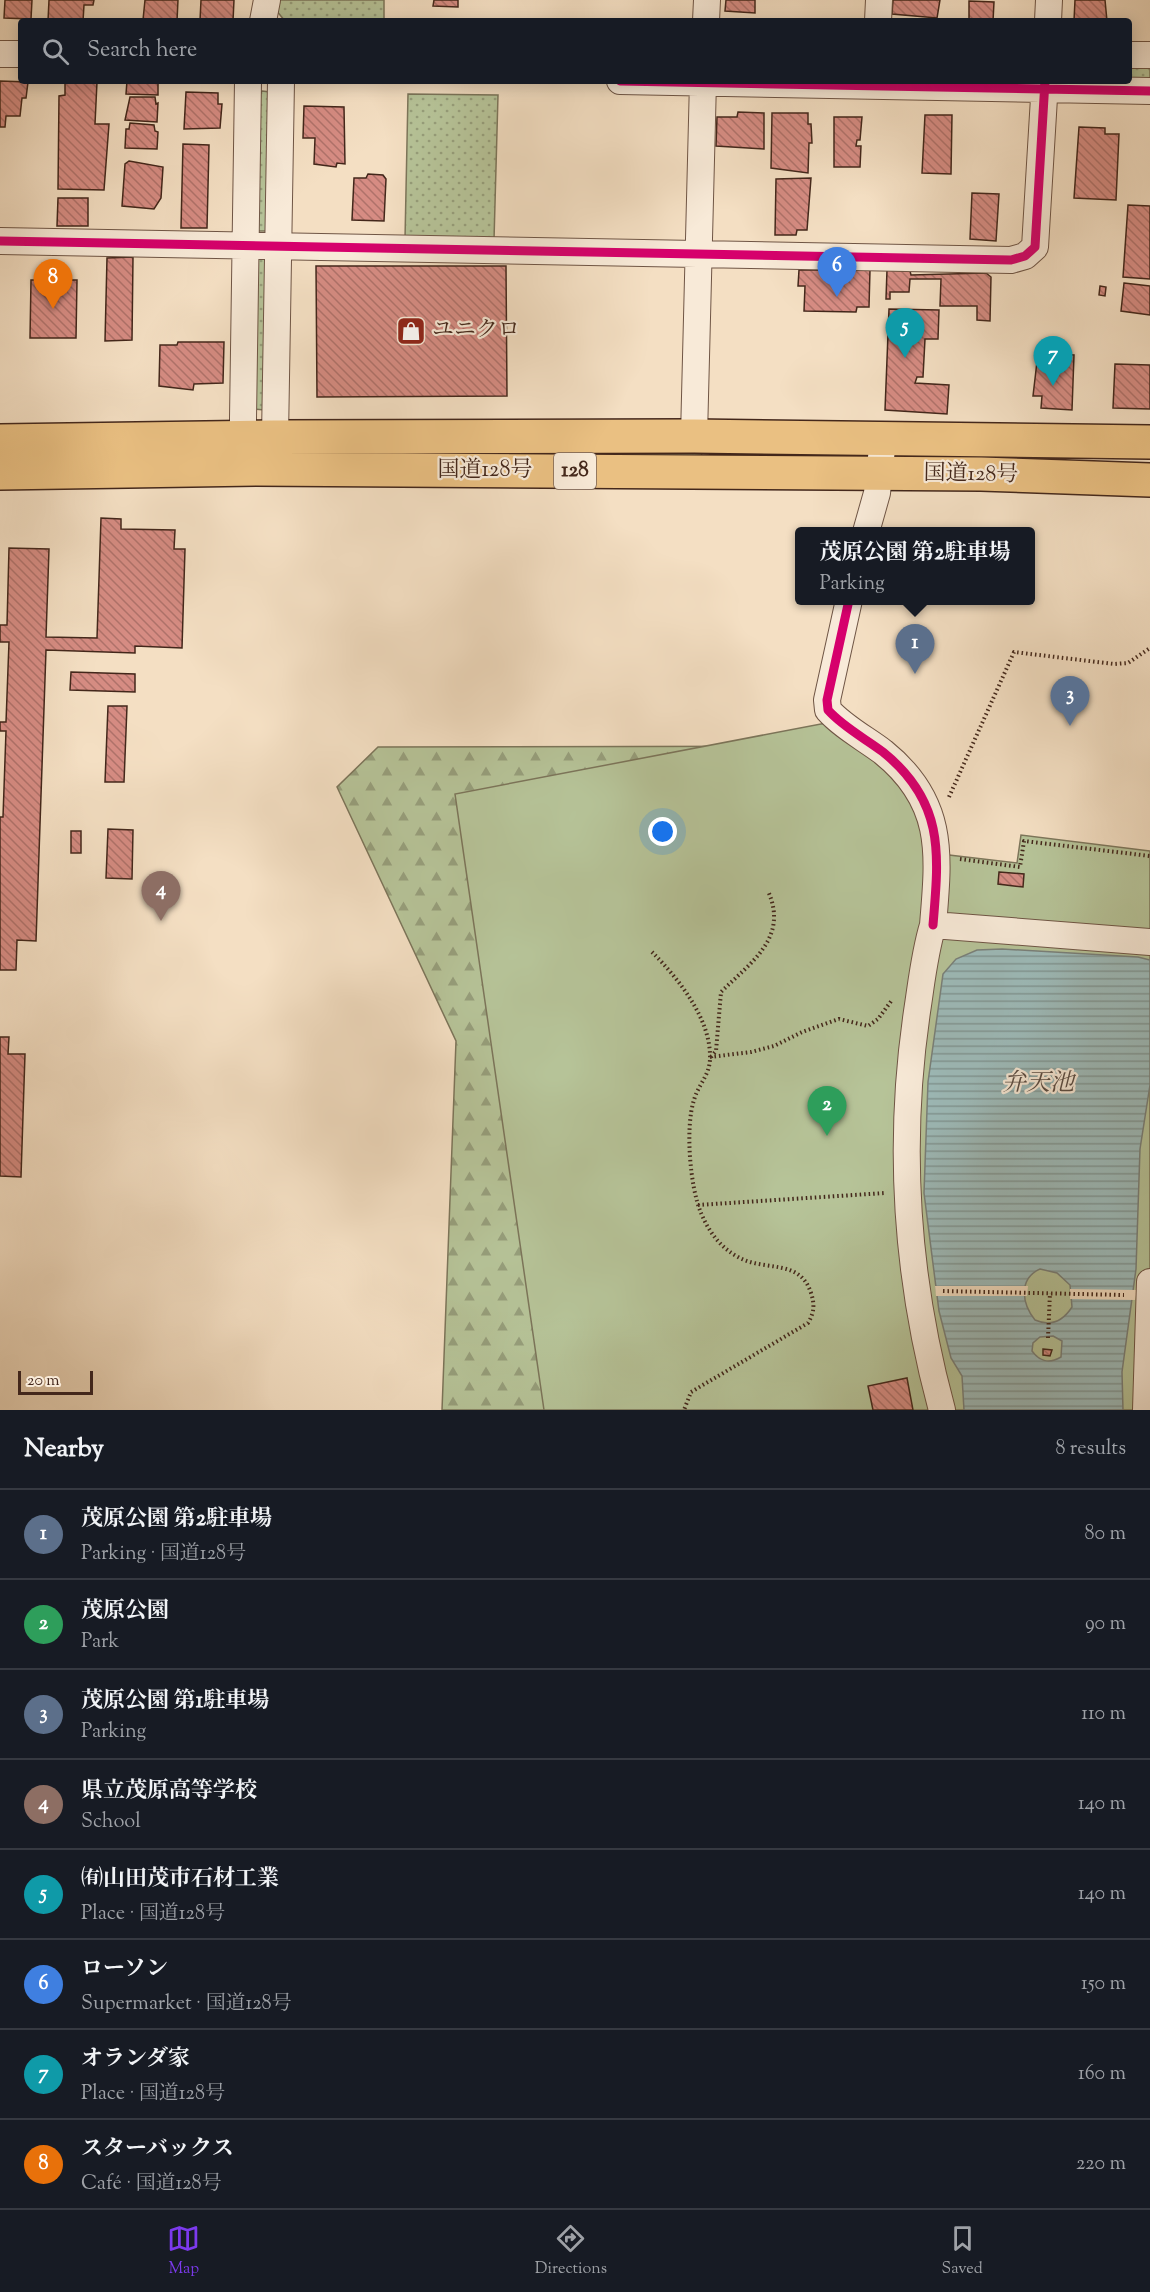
<!DOCTYPE html>
<html lang="en">
<head>
<meta charset="utf-8">
<style>
	body { margin:0; font-family:"Sorts Mill Goudy","Noto Serif JP",serif; background:#20242c; color:#f1f3f6 }
	.scale { position:absolute; left:18px; bottom:15px; width:75px; box-sizing:border-box; padding-left:6px; border:3px solid #43271b; border-top:0; font-size:16px; line-height:21px; white-space:nowrap; color:#43271b; -webkit-text-stroke:4px #f8ead8; paint-order:stroke }
	.you { position:absolute; left:663px; top:832px; width:21px; height:21px; margin:-15px; border:4px solid #fff; border-radius:50%; background:#1a73e8; box-shadow:0 0 0 9px #1a73e833 }
	.badge { display:grid; place-items:center; width:39px; height:39px; border-radius:50%; background:#7c3aed; color:#fff; font-size:20px; font-weight:700 }
	.pin { position:absolute; translate:-50% -50px; filter:drop-shadow(0 2px 3px #0008) }
	.pin::after { content:''; position:absolute; top:32px; width:21px; height:18px; background:inherit; clip-path:polygon(0 0,100% 0,50% 100%) }
	.popup { position:absolute; left:795px; top:527px; width:240px; height:78px; box-sizing:border-box; display:grid; place-content:center; border-radius:6px; background:#171b24; filter:drop-shadow(0 2px 4px #0005); font-size:20px; white-space:nowrap; color:#9ea1a6 }
	.popup b { font-size:22px; color:#f1f3f6 }
	.popup::after { content:''; position:absolute; left:50%; top:100%; margin-left:-12px; border:12px solid transparent; border-top-color:#171b24 }
	.list { margin:0; padding:0; list-style:none }
	h2 { display:flex; justify-content:space-between; align-items:center; height:78px; margin:0; padding:0 24px; font-size:26px }
	h2 small { font-size:20px; font-weight:400; color:#9ea1a6 }
	.list li { display:grid; grid-template-columns:39px 1fr auto; gap:18px; align-items:center; box-sizing:border-box; height:90px; padding:0 24px; border-top:2px solid #363941 }
	.list b { display:block; font-size:22px; white-space:nowrap }
	.list p { margin:0; font-size:20px; white-space:nowrap; color:#9ea1a6 }
	.list em { font-size:20px; font-style:normal; color:#9ea1a6 }
	.icon { flex:none; width:33px; height:33px; fill:none; stroke:currentColor; stroke-width:2; stroke-linecap:round; stroke-linejoin:round }
	.map { position:relative; flex:none; width:1150px; height:1410px; overflow:hidden }
	.search { position:absolute; background:#171b24; box-shadow:0 3px 15px #0003; left:18px; right:18px; top:18px; height:66px; display:flex; align-items:center; gap:15px; box-sizing:border-box; padding:0 21px; border-radius:6px; color:#9ea1a6; font-size:22px }
	.sheet { height:798px; background:#171b24 }
	nav { display:flex; justify-content:space-around; align-items:center; box-sizing:border-box; height:84px; border-top:2px solid #363941; background:#171b24; font-size:16px; color:#9ea1a6 }
	nav a { display:grid; justify-items:center; gap:3px }
	nav .on { color:#7c3aed }
	.map>svg:first-child { display:block }
</style>
</head>
<body>
<div class="map">
<svg width="1150" height="1410" viewBox="0 0 1150 1410">
	<defs>
		<pattern id="grass-dots" width="8" height="8" patternUnits="userSpaceOnUse" patternTransform="scale(1.5)"><rect width="8" height="8" fill="#b6c398"/><path d="M2 2h.1M6 6h.1" fill="none" stroke="#969e7b" stroke-width="1.8" stroke-linecap="round"/></pattern>
		<pattern id="forest-firs" width="22" height="20" patternUnits="userSpaceOnUse" patternTransform="scale(1.5)"><rect width="22" height="20" fill="#b6c398"/><path d="M5 1l3.5 6h-7zM16 11l3.5 6h-7z" fill="#969e7b"/></pattern>
		<pattern id="water-rules" width="6" height="5" patternUnits="userSpaceOnUse" patternTransform="scale(1.5)"><rect width="6" height="5" fill="#9dbbba"/><path d="M0 2.5h6" fill="none" stroke="#829896"/></pattern>
		<pattern id="building-back-hatch" width="6" height="6" patternUnits="userSpaceOnUse" patternTransform="scale(1.5)"><rect width="6" height="6" fill="#d68c83"/><path d="M-1 5l2 2M0 0l6 6M5-1l2 2" fill="none" stroke="#af726a"/></pattern>
	</defs>
	<rect width="100%" height="100%" fill="#f4dfc3"/>
	<filter id="stains"><feTurbulence type="fractalNoise" baseFrequency=".00333" numOctaves="4"/><feColorMatrix values="0 0 0 0 .2 0 0 0 0 .09 0 0 0 0 .02 0 0 0 .5 -.17"/></filter>
	<radialGradient id="worn" r=".72"><stop offset=".6" stop-color="#630" stop-opacity="0"/><stop offset="1" stop-color="#630" stop-opacity=".3"/></radialGradient>
	<!-- grass -->
	<path fill="url(#grass-dots)" stroke="#7c755a" stroke-width="1.5" d="M275 0H384V21H285L275 9Z
		M1129 66H1150V82L1129 81Z
		M262 91 270 92 267 231H257L258 95Z
		M408 94 498 95 494 240 405 239Z
		M266 255 264 410 254 409 255 258Z
		M703 451 701 456 586 455 582 452Z"/>
	<!-- forest -->
	<path fill="url(#forest-firs)" stroke="#7c755a" stroke-width="1.5" d="M829 746 679 1410H442L456 1041 337 787 378 747Z"/>
	<!-- park -->
	<path fill="#b6c398" stroke="#7c755a" stroke-width="1.5" d="M826 723 881 760 912 795 932 853 1017 863 1021 835 1150 851V1410H544L455 794Z"/>
	<!-- water -->
	<path fill="url(#water-rules)" stroke="#79807a" stroke-width="1.5" fill-rule="evenodd" d="M1002 949 1138 957 1150 960V1085L1140 1149 1136 1269 1122 1372 1123 1410H964L962 1376 951 1358 939 1311 924 1193 928 1082 943 974 956 959 977 950ZM1040 1269 1057 1273 1070 1285 1072 1307C1063 1321 1051 1327 1035 1320 1022 1304 1018 1279 1040 1269ZM1053 1336 1062 1341 1061 1357C1049 1364 1040 1362 1032 1351L1033 1343 1040 1337Z"/>
	<!-- pier -->
	<path fill="#f4dfc3" d="M935 1286H1028L1027 1296H936Z
		M1070 1289 1137 1290 1135 1300 1070 1299Z"/>
	<!-- building -->
	<path fill="url(#building-back-hatch)" stroke="#43271b" stroke-width="1.5" d="M5 0H32L31 19 4 18Z
		M49 0H94L93 5H84L83 21H48Z
		M145 0H178L177 21 143 20Z
		M201 0H234L233 21H200Z
		M434 0H458V7L433 6Z
		M726 0H755V13L725 11Z
		M893 0H940L937 18 892 14Z
		M1075 0H1105L1107 21H1074Z
		M969 1 994 2 993 21H969Z
		M0 81 28 82 26 98H22L20 116H6L5 127H0Z
		M65 81 97 82 95 124H109L104 190 58 189 59 96 65 95Z
		M127 81H158V95L126 94Z
		M186 92 218 93V104H222L220 128 184 129Z
		M130 97H155L156 104 158 103 157 122 125 120Z
		M304 106 344 107 345 164 337 163 336 167 314 164 315 138H303Z
		M738 112 764 113V149L716 146 717 117H737Z
		M772 113H808V124H811L812 143H809L808 173 771 168Z
		M925 115H952L951 174 922 173Z
		M834 117H862L860 140H857L856 146H861L860 167H834Z
		M130 123 154 125 155 131 158 132 157 149 125 148 126 129H129Z
		M1079 127 1105 128V134H1119L1116 200 1074 198Z
		M183 144 209 145 207 228H181Z
		M129 161 163 167 161 198 154 209 122 206 125 164Z
		M368 174 383 175 386 179 384 221 352 220 354 178H366Z
		M811 178 807 230H797L796 235H775L776 179Z
		M972 193 999 194 996 241 970 239Z
		M58 198H88V226H57Z
		M1128 205 1150 206V279L1123 277Z
		M133 257 132 340 105 341 107 258Z
		M316 266H506L507 396 317 397Z
		M799 270H870L869 307H857L856 312 804 311 805 286H798Z
		M887 270 910 271 911 275 986 273 991 277 990 321 977 320V306H940L941 279H910L909 292H890V299H886Z
		M31 280H77L76 338H30Z
		M1124 283 1150 286V315L1121 311Z
		M1100 286 1106 287 1105 296 1099 295Z
		M889 309 939 310 938 339H925L923 377H917L915 383 949 385 947 414 885 410Z
		M178 342H224L223 383 194 384 193 390 159 386 160 345H177Z
		M1038 353 1074 355 1072 410 1041 408 1042 396H1033Z
		M1115 364 1150 365V409L1113 408Z
		M101 518 121 519V529L175 530 174 549H185L182 648 135 646V653L46 650 36 941 17 940 16 970H0V817H3L6 731H0V722H6L9 642H0V625H7L9 548 49 549 46 637 97 638Z
		M71 672 135 674V692L70 690Z
		M108 706H127L124 782H105Z
		M108 829 133 830 132 879 106 878Z
		M71 831H81V853H71Z
		M999 872 1024 874 1023 887 998 884Z
		M0 1037H9L8 1054H25L21 1177 0 1176Z
		M1043 1349 1052 1350 1050 1356 1043 1355Z
		M907 1378 913 1410H873L868 1386Z"/>
	<g fill="none" stroke-linecap="round" stroke-linejoin="round">
		<!-- minor casing -->
		<g stroke="#6f5545" stroke-width="28">
			<path id="minor" d="M263 21 267 0
				M706 21 707 0
				M878 21 879 0
				M1048 21 1049 0
				M0 54H21
				M1129 55H1150
				M248 81 243 418V437L250 455
				M620 81 1150 91
				M0 241 1011 260 1025 256 1035 247 1045 81
				M694 436 703 81
				M265 453 275 437 281 81
				M866 532 877 493 883 440
				M849 600 827 700 828 710C843 727 866 739 883 752 945 802 939 854 933 925
				M942 1410C906 1278 897 1141 918 1005 922 978 925 951 933 925L1150 942
				M1146 1410 1150 1282"/>
		</g>
		<!-- highway casing -->
		<g stroke="#43271b" stroke-width="36">
			<path id="highway" d="M0 441 275 437 694 436 1150 442
				M0 473 256 469 981 474 1150 480"/>
		</g>
		<!-- path -->
		<path stroke="#43271b" stroke-width="4" stroke-dasharray="1.5 3" stroke-linecap="butt" d="M949 797 1014 652 1114 664 1128 663 1150 648
			M960 859 1020 867 1024 841 1150 856
			M652 952C678 978 711 1019 710 1058 710 1075 698 1085 694 1100 685 1127 690 1187 701 1213 709 1232 720 1247 738 1257 764 1272 800 1258 811 1293 815 1305 814 1313 808 1323L691 1392 684 1410
			M710 1057 751 1052 774 1046 802 1032 839 1019 868 1026 878 1019 892 1000
			M711 1057 716 1051 721 992C751 962 789 938 768 891
			M698 1205 885 1193
			M943 1291 1124 1295
			M1048 1338 1050 1293"/>
		<!-- minor -->
		<use href="#minor" stroke="#f8ead8" stroke-width="26"/>
		<!-- highway -->
		<use href="#highway" stroke="#eac082" stroke-width="33"/>
		<!-- cycleway casing -->
		<g stroke="#f8ead8" stroke-width="13">
			<path id="cycleway" d="M620 81 1150 91
				M0 241 1011 260 1025 256 1035 247 1045 81
				M849 600 827 700 828 710C843 727 866 739 883 752 945 802 939 854 933 925"/>
		</g>
		<!-- cycleway -->
		<use href="#cycleway" stroke="#d6006c" stroke-width="9"/>
	</g>
	<!-- icons -->
	<defs>
		<g id="shop-square" transform="scale(1.5)"><rect x="-9" y="-9" width="18" height="18" rx="4" fill="#8f2418" stroke="#f8ead8"/><path d="M-5-2.5h2.3a2.7 3.5 0 0 1 5.4 0H5L5.5 6h-11ZM-1.5-2.5h3a1.5 2.3 0 0 0-3 0Z" fill="#fff"/></g>
	</defs>
	<g fill-rule="evenodd">
		<use href="#shop-square" x="411" y="331"/>
	</g>
	<g text-anchor="middle" dominant-baseline="central" stroke-width="4.5" stroke-linejoin="round" paint-order="stroke">
		<!-- shield labels -->
		<rect fill="#f8ead8" stroke="#796254" stroke-width="1.5" x="554" y="453" width="42" height="36" rx="4.5"/>
		<g font-size="21" font-weight="bold" fill="#43271b">
			<text x="575" y="471">128</text>
		</g>
		<!-- poi labels -->
		<g font-size="22" fill="#43271b" stroke="#f8ead8" text-anchor="start">
			<text x="432" y="331">ユニクロ</text>
		</g>
		<!-- street labels -->
		<g font-size="22" fill="#43271b" stroke="#f8ead8">
			<text x="485" y="471">国道128号</text>
			<text transform="translate(971 475) rotate(1)">国道128号</text>
		</g>
		<!-- water labels -->
		<g font-size="24" font-style="italic" fill="#5a4c43" stroke="#f8ead8">
			<text x="1038" y="1084">弁天池</text>
		</g>
	</g>
	<rect width="100%" height="100%" filter="url(#stains)"/>
	<rect width="100%" height="100%" fill="url(#worn)"/>
</svg>
<div class="scale">20 m</div>
<div class="you"></div>
<div class="pin badge" style="left:915px;top:674px;background:#5c6f8a">1</div>
<div class="popup"><b>茂原公園 第2駐車場</b>Parking</div>
<div class="pin badge" style="left:827px;top:1136px;background:#2e9e5b">2</div>
<div class="pin badge" style="left:1070px;top:726px;background:#5c6f8a">3</div>
<div class="pin badge" style="left:161px;top:921px;background:#8d6e63">4</div>
<div class="pin badge" style="left:905px;top:358px;background:#0f9aa8">5</div>
<div class="pin badge" style="left:837px;top:297px;background:#3f7fe0">6</div>
<div class="pin badge" style="left:1053px;top:386px;background:#0f9aa8">7</div>
<div class="pin badge" style="left:53px;top:309px;background:#e8710a">8</div>
<div class="search"><svg class="icon" aria-label="search" viewBox="0 0 24 24"><circle cx="10" cy="10" r="6"/><path d="M15 15l6 6"/></svg>Search here</div>
</div>
<section class="sheet">
<h2>Nearby<small>8 results</small></h2>
<ul class="list">
<li><span class="badge" style="background:#5c6f8a">1</span><div><b>茂原公園 第2駐車場</b><p>Parking · 国道128号</p></div><em>80 m</em></li>
<li><span class="badge" style="background:#2e9e5b">2</span><div><b>茂原公園</b><p>Park</p></div><em>90 m</em></li>
<li><span class="badge" style="background:#5c6f8a">3</span><div><b>茂原公園 第1駐車場</b><p>Parking</p></div><em>110 m</em></li>
<li><span class="badge" style="background:#8d6e63">4</span><div><b>県立茂原高等学校</b><p>School</p></div><em>140 m</em></li>
<li><span class="badge" style="background:#0f9aa8">5</span><div><b>㈲山田茂市石材工業</b><p>Place · 国道128号</p></div><em>140 m</em></li>
<li><span class="badge" style="background:#3f7fe0">6</span><div><b>ローソン</b><p>Supermarket · 国道128号</p></div><em>150 m</em></li>
<li><span class="badge" style="background:#0f9aa8">7</span><div><b>オランダ家</b><p>Place · 国道128号</p></div><em>160 m</em></li>
<li><span class="badge" style="background:#e8710a">8</span><div><b>スターバックス</b><p>Café · 国道128号</p></div><em>220 m</em></li>
</ul>
</section>
<nav>
<a class="on"><svg class="icon" aria-label="map" viewBox="0 0 24 24"><path d="M3 6l6-2 6 2 6-2v14l-6 2-6-2-6 2zM9 4v14M15 6v14"/></svg>Map</a>
<a><svg class="icon" aria-label="directions" viewBox="0 0 24 24"><path d="M12 3l9 9-9 9-9-9zM9 14v-3h6M13 9l2 2-2 2"/></svg>Directions</a>
<a><svg class="icon" aria-label="saved" viewBox="0 0 24 24"><path d="M7 4h10v16l-5-4-5 4z"/></svg>Saved</a>
</nav>
</body>
</html>
